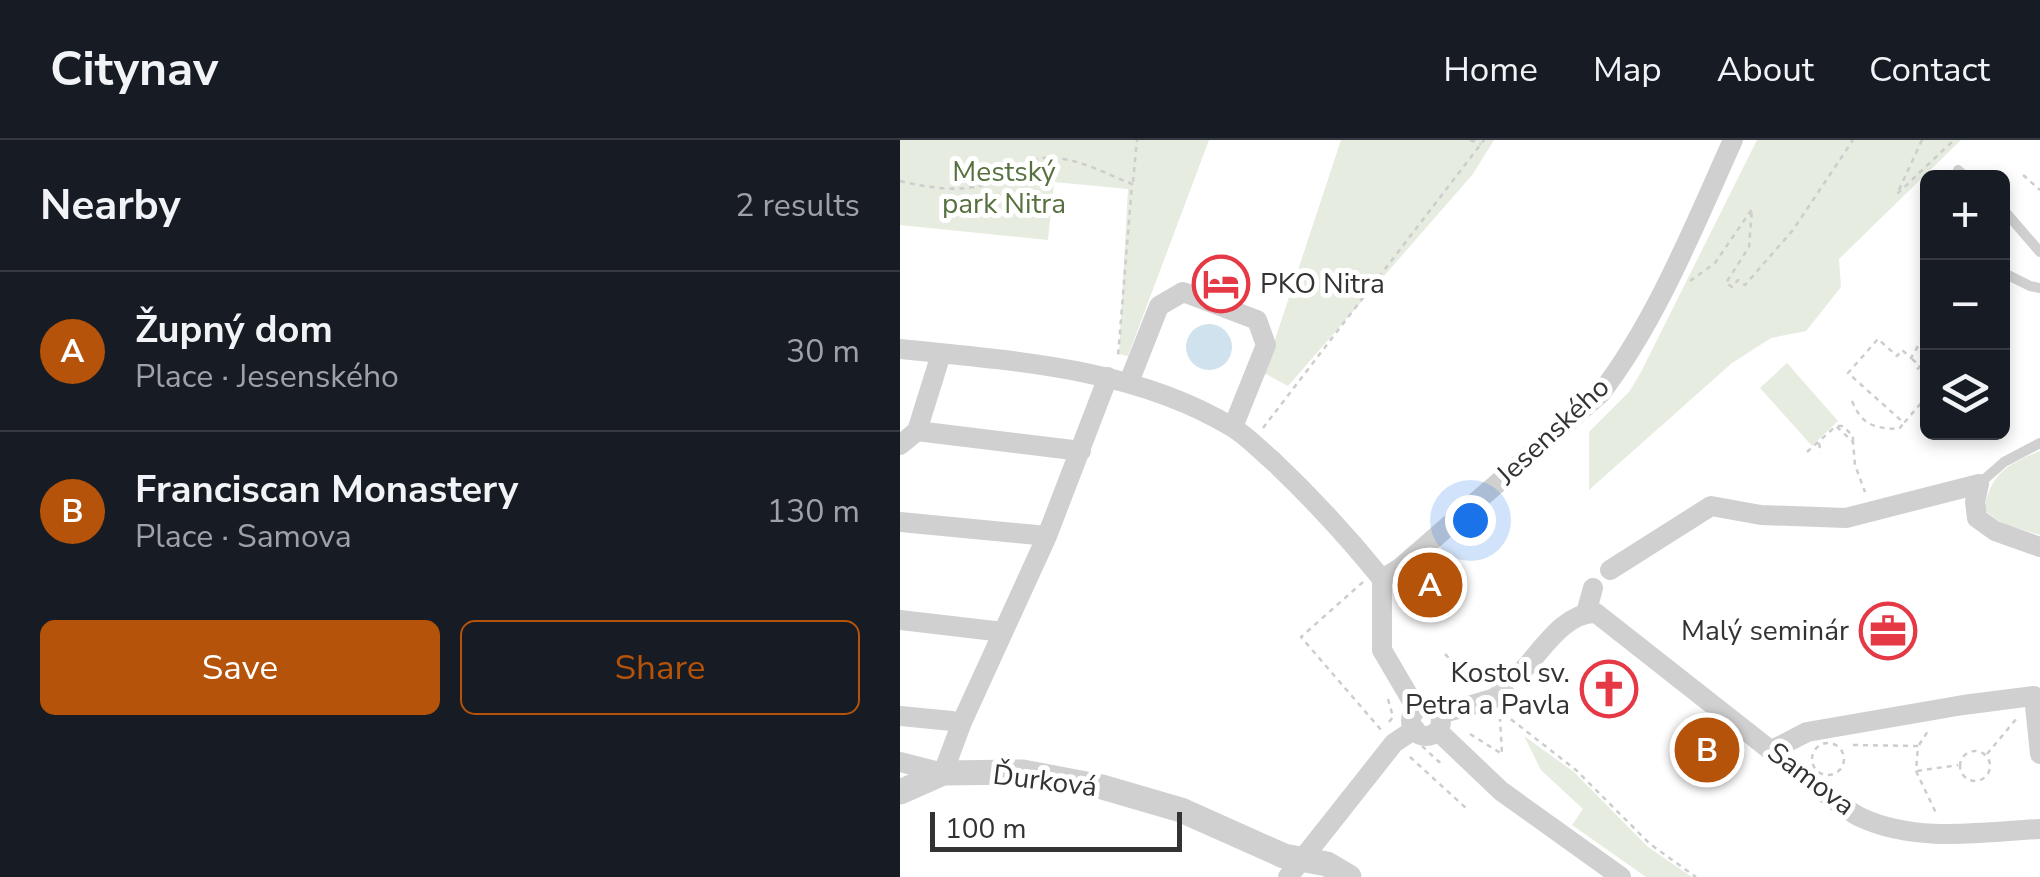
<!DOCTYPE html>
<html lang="en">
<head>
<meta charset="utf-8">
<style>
	body { margin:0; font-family:"Nunito Sans",sans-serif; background:#20242c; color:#f1f3f6 }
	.controls { position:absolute; right:30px; top:30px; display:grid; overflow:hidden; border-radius:15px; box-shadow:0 5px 15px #0003 }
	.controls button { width:90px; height:90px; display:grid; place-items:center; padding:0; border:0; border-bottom:2px solid #363941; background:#171b24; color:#f1f3f6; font:50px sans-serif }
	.scale { position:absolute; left:30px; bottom:25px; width:252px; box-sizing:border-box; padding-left:10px; border:5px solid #333; border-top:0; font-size:28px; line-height:35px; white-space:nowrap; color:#333; -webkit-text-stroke:8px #fff; paint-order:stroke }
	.you { position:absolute; left:570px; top:380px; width:35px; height:35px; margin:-25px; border:8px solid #fff; border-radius:50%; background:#1a73e8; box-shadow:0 0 0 15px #1a73e833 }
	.badge { display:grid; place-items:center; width:65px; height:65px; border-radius:50%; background:#b45309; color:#fff; font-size:32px; font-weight:700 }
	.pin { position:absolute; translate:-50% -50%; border:5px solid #fff; box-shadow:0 2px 10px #0006 }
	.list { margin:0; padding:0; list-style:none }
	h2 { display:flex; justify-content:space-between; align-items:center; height:130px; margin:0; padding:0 40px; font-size:42px }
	h2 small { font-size:32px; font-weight:400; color:#9ea1a6 }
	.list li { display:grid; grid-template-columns:65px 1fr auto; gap:30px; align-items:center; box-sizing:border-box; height:160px; padding:0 40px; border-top:2px solid #363941 }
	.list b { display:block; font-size:38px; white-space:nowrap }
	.list p { margin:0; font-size:32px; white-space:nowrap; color:#9ea1a6 }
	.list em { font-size:32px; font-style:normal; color:#9ea1a6 }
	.actions { display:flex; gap:20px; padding:30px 40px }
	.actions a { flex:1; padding:22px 0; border:2px solid #b45309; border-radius:15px; text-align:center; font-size:35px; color:#b45309 }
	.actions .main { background:#b45309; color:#fff }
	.icon { flex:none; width:55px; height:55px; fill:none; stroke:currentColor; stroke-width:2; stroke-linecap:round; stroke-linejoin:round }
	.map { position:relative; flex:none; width:1140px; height:737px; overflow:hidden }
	header { display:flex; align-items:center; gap:60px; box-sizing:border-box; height:140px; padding:0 50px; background:#171b24; border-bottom:2px solid #363941 }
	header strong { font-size:48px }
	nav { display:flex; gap:55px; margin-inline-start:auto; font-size:35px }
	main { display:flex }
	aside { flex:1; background:#171b24 }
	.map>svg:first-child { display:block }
</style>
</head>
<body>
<header>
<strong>Citynav</strong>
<nav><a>Home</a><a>Map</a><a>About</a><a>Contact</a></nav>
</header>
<main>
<aside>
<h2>Nearby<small>2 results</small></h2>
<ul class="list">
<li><span class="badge">A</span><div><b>Župný dom</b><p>Place · Jesenského</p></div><em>30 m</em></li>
<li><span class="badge">B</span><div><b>Franciscan Monastery</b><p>Place · Samova</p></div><em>130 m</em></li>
</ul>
<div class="actions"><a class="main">Save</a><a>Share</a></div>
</aside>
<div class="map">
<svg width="1140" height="737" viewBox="0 0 1140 737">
	<rect width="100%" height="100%" fill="#fff"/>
	<!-- green -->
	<path fill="#e6ecdf" d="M0 0H309L228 216 219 214 228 49 154 42 148 100 0 85Z
		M441 0H594L573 34 388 246 364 233Z
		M857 0H1061L939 119 941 147 906 191 871 198 832 223 689 350V292L729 252 741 232Z
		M887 223 938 281 912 306 860 248Z
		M1140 311V395L1103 384 1084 370C1091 333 1106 325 1140 311Z
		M624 596 674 632 748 707 792 737H746L672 685 683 669 641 630Z"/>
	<!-- water -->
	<path fill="#cfe2ee" d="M286 207a23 23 0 1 1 46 0a23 23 0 1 1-46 0Z"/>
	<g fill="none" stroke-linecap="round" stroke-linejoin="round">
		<!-- minor-tunnel -->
		<path stroke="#d6d6d6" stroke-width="20" stroke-dasharray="20 10" stroke-linecap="butt" d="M595 558 625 528"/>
		<!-- path -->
		<path stroke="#cdcdcd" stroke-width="2.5" stroke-dasharray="5 5" stroke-linecap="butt" d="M570 0 581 4
			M1022 0 997 54 1054 0
			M1123 35 1140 50
			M0 41C37 50 73 54 108 36 120 30 129 19 142 18 173 15 204 33 232 44L218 216
			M233 42 237 0
			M790 141 815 123 852 69 849 107 826 143 832 147 838 140 845 145 893 90 953 0
			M1028 189 1011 218 1002 210 997 216 978 199 948 233 1004 283 1028 255
			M1012 219 1020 226 1016 231
			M952 261C962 285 973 288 999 289L1003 284
			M938 286H943L953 296V302
			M363 288 584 0
			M919 303 921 313
			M907 312 936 286 953 302 955 325 965 352
			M463 442 401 497 482 591
			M545 514 573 542
			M488 559 493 577 489 582
			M603 573 676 630 750 704 796 737
			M570 594 602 614 600 579
			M912 619a16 16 0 1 1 32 0a16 16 0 1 1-32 0Z
			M953 605 1018 606 1016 631 1036 673
			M1019 605 1028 591
			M522 606 539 622 542 619
			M1060 626a15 15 0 1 1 30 0a15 15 0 1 1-30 0Z
			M1087 614 1117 578
			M510 617 567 669
			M1017 631 1058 625"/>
		<!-- service -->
		<path stroke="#d0d0d0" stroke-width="10" d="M1058 30 1067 38
			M1102 68 1140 112
			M1027 92 1028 93
			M1102 132 1130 146 1140 148
			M1079 344 1104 322 1140 303"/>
		<!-- minor -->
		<path stroke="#d0d0d0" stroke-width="20" d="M0 209C112 221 233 227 332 287 347 296 360 310 373 321 412 358 448 397 482 439
			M229 242 259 166 283 152 357 180 366 205 333 287
			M17 291 181 311
			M0 305 17 291 41 214
			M0 382 147 396
			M710 430 811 366 861 375 946 378 1079 344 1075 362 1077 378 1095 391 1140 407
			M482 439 500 428 700 254C756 182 795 84 833 0
			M482 439V510L516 568
			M686 473 693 448
			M0 480 103 492
			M625 528C644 507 666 472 696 473L930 657C940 664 951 673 962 678 1017 703 1082 692 1140 689
			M1134 556 1140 614
			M511 581a15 15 0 1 1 30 0a15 15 0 1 1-30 0Z
			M541 574 595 558
			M0 576 52 581
			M538 591 601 651 721 737
			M872 610 907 592 1063 565 1134 556
			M0 622 43 633 62 582 147 396 208 237
			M388 737 494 603 515 589"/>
		<!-- tertiary -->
		<path stroke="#d0d0d0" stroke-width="25" d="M0 652 43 633 123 632 202 647 281 670 384 716 427 724 449 737"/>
	</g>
	<!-- icons -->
	<defs>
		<g id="hotel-ring" transform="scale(2.875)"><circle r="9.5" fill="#fff" stroke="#e63946" stroke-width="1.5"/><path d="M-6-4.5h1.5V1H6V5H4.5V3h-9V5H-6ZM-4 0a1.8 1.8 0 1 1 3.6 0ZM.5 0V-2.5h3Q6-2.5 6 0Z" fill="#e63946"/></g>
		<g id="office-ring" transform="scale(2.875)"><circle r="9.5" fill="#fff" stroke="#e63946" stroke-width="1.5"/><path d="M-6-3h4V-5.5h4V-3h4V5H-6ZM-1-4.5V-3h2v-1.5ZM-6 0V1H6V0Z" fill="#e63946"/></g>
		<g id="church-ring" transform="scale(2.875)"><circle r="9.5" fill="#fff" stroke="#e63946" stroke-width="1.5"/><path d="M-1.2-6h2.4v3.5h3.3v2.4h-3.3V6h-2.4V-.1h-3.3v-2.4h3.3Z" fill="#e63946"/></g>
	</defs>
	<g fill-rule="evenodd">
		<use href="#hotel-ring" x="321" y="144"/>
		<use href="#office-ring" x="988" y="491"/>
		<use href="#church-ring" x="709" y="549"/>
	</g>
	<g text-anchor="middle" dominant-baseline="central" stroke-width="10" stroke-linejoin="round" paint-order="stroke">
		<!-- park labels -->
		<g font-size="28" fill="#56703f" stroke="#fff">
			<text x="104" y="32">Mestský<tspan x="104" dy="32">park Nitra</tspan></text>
		</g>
		<!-- poi labels -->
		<g font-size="28" fill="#333" stroke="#fff" text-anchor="end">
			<text x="360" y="144" text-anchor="start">PKO Nitra</text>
			<text x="949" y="491">Malý seminár</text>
			<text x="670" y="533">Kostol sv.<tspan x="670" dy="32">Petra a Pavla</tspan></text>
		</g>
		<!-- street labels -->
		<g font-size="28" fill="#333" stroke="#fff">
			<text transform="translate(653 291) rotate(-43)">Jesenského</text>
			<text transform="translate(911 639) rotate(37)">Samova</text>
			<text transform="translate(145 641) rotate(7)">Ďurková</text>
		</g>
	</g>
</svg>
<div class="controls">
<button>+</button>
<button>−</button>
<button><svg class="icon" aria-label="layers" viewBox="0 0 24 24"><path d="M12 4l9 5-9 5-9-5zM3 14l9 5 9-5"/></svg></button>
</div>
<div class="scale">100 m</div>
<div class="you"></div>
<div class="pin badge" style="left:530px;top:445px">A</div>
<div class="pin badge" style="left:807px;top:610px">B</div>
</div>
</main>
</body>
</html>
